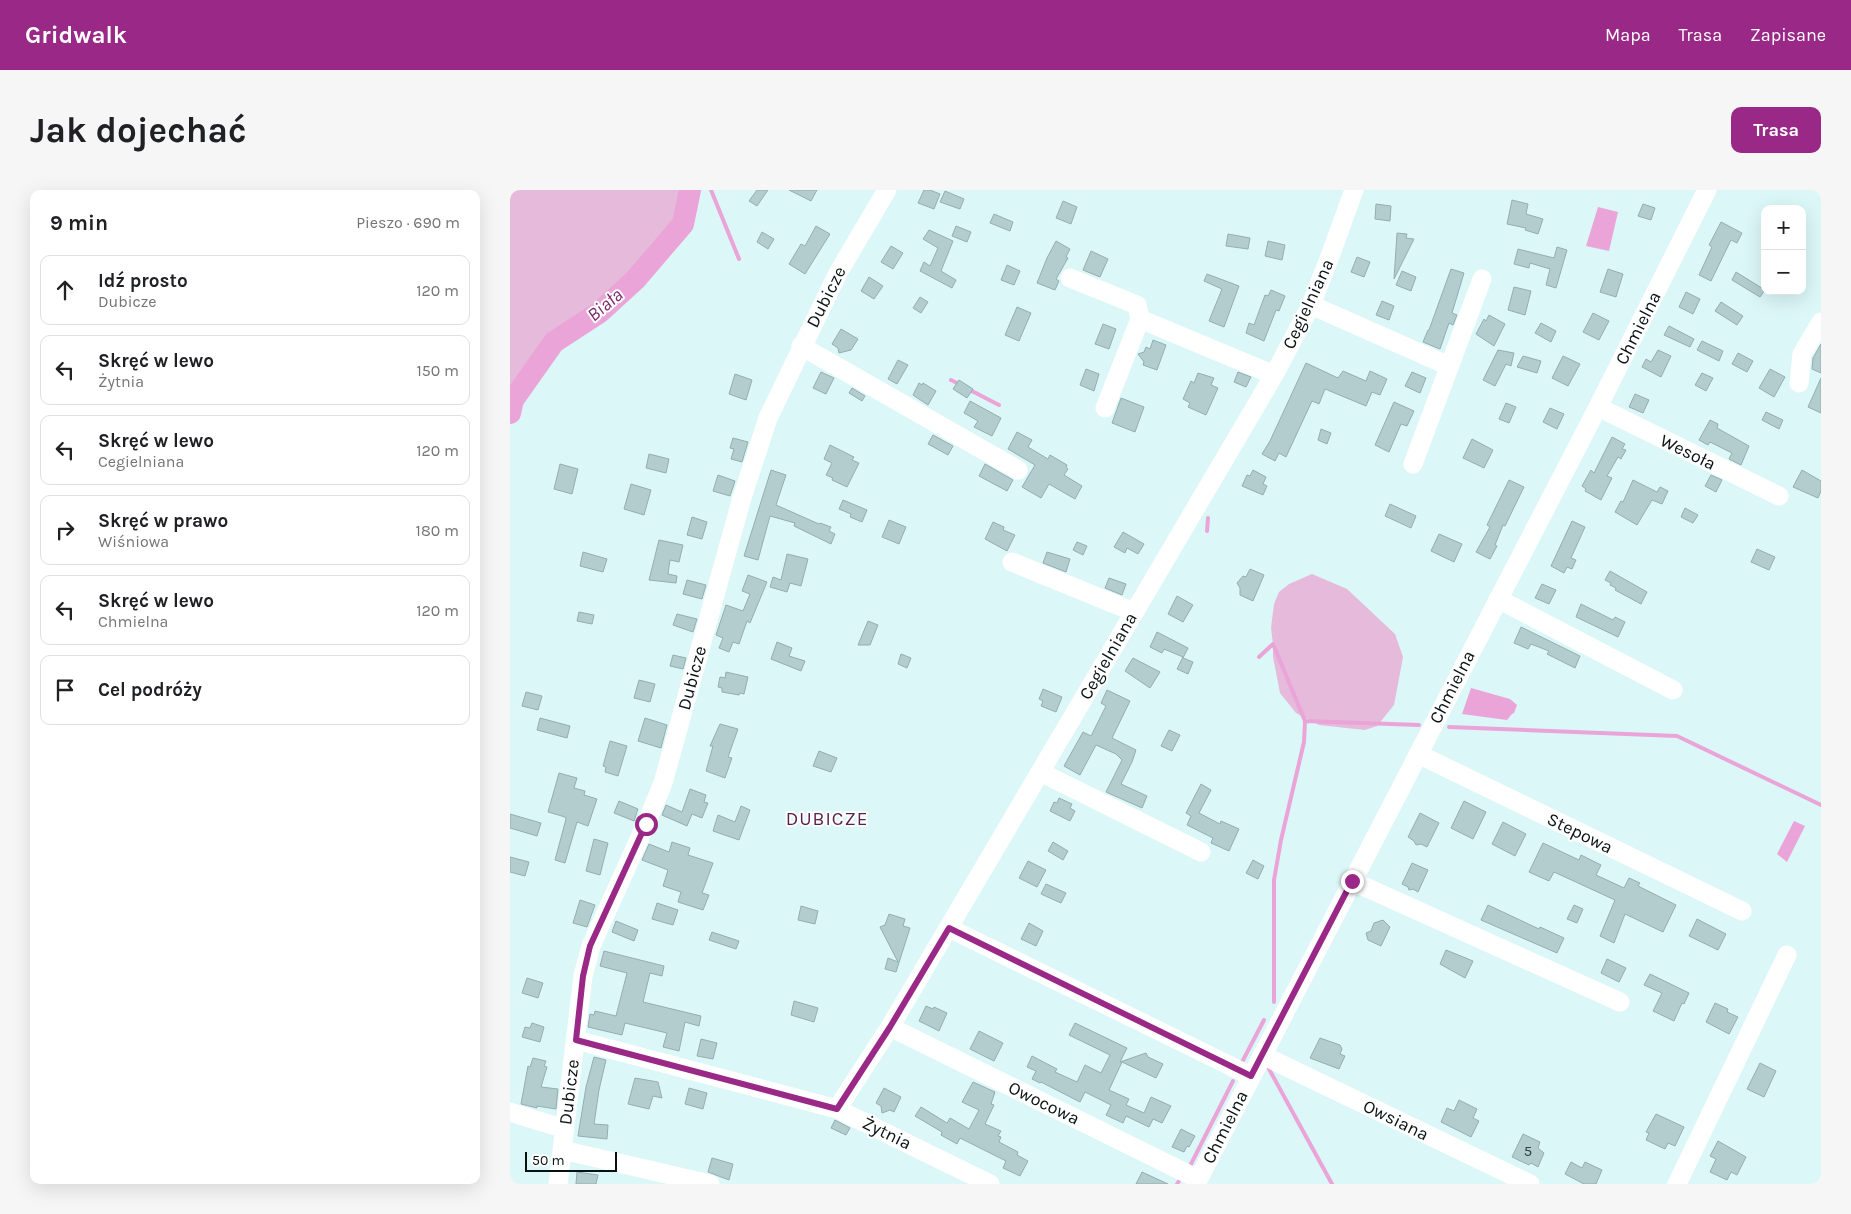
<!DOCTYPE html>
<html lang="pl">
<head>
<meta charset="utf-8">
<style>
	body { margin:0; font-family:Karla,sans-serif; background:#f6f6f6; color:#202124 }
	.controls { position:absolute; right:15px; top:15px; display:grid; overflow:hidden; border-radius:10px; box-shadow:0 5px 20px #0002 }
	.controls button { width:45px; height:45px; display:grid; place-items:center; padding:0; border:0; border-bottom:1px solid #e0e0e0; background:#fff; color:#202124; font:25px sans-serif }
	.scale { position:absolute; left:15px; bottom:12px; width:92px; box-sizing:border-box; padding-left:5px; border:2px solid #091212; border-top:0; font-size:14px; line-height:18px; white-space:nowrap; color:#091212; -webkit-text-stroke:4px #fefefe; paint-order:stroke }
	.stop { position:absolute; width:15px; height:15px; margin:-11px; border:4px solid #992886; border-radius:50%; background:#fff }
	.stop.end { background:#992886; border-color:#fff; box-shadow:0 1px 5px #0008 }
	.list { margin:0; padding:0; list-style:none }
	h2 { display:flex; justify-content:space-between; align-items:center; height:65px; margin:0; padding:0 20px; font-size:21px }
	h2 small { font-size:16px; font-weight:400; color:#757577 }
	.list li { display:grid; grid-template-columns:32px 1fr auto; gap:15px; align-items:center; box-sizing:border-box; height:70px; margin:0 10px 10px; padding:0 10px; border:1px solid #e0e0e0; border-radius:10px }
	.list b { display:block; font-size:19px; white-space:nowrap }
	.list p { margin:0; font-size:16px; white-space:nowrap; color:#757577 }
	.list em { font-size:16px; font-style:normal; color:#757577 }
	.icon { flex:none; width:28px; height:28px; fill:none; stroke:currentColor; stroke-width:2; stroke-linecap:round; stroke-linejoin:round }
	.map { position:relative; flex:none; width:1311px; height:994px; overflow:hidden; border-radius:10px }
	header { display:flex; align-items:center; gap:30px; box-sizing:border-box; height:70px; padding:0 25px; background:#992886; color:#fff }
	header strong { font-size:24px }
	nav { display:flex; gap:28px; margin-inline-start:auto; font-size:18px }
	.intro { display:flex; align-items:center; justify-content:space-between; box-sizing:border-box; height:120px; padding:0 30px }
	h1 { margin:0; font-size:35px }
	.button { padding:12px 22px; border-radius:10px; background:#992886; color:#fff; font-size:18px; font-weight:700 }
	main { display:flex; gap:30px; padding:0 30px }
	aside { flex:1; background:#fff; border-radius:10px; box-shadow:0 5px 20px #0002 }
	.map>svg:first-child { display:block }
</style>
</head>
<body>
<header>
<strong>Gridwalk</strong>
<nav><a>Mapa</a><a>Trasa</a><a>Zapisane</a></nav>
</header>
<div class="intro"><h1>Jak dojechać</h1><a class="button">Trasa</a></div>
<main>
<aside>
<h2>9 min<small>Pieszo · 690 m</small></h2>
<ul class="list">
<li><svg class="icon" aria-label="ahead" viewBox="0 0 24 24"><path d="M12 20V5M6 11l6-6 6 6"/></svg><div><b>Idź prosto</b><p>Dubicze</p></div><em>120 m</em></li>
<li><svg class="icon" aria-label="left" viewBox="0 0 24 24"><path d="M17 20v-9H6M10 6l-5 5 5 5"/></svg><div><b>Skręć w lewo</b><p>Żytnia</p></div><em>150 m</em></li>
<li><svg class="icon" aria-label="left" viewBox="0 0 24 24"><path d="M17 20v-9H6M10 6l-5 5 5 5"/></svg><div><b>Skręć w lewo</b><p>Cegielniana</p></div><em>120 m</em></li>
<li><svg class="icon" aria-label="right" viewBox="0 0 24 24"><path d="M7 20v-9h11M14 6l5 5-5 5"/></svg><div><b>Skręć w prawo</b><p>Wiśniowa</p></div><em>180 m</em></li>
<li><svg class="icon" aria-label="left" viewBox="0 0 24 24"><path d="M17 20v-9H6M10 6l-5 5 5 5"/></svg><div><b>Skręć w lewo</b><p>Chmielna</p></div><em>120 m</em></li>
<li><svg class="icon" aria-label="arrive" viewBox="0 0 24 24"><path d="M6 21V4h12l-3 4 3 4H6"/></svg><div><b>Cel podróży</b></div></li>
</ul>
</aside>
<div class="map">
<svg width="1311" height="994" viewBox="0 0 1311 994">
	<rect width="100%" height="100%" fill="#dcf7f8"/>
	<!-- green -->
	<path fill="#e6bada" d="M0 0H180L173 34 125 90 90 122 44 152 3 210 0 223Z
		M802 384 837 399 885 444 893 467 884 515 867 536 855 540 809 535 786 523 770 503 763 467V454L761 438 764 414 769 402 779 394Z"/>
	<!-- water -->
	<path fill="#eaa4d8" d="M1088 17 1108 22 1099 61 1076 56Z
		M961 498 1000 509 1007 515 1004 523 1002 524 997 530 952 524Z
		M1284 631 1295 636 1277 672 1267 664Z"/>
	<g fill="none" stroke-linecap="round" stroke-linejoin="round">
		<!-- stream -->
		<path stroke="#eaa4d8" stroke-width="4" d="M201 0 229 69
			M441 190 451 195
			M458 199 489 215
			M697 341 698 328
			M749 467 763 454 795 531 794 552 771 650 764 690V812
			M795 531 909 535
			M939 537 1167 546 1311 615
			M731 874 754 830
			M759 879 822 994
			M680 976 723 891
			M667 994 669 991"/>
		<!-- river -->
		<path stroke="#eaa4d8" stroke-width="22" d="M0 223 3 210 44 152 90 122 125 90 173 34 180 0"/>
	</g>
	<!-- building -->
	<path fill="#b3cdcf" stroke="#94aeaf" d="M247 0H258L247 16 239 11Z
		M279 0H307L301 11Z
		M414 0H420L430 4 424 19 408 13Z
		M435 1 454 9 450 19 430 12Z
		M1002 10 1018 14 1016 24 1033 29 1028 44 1015 40 1016 38 997 34Z
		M553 11 567 17 561 34 546 28Z
		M866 14 881 16 880 31 865 29Z
		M1133 14 1145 18 1141 30 1128 26Z
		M484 24 503 32 500 41 480 33Z
		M1211 32 1232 43 1227 53 1221 50 1201 91 1189 85 1202 57 1199 55Z
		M306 36 320 44 295 84 279 74 291 54 295 56Z
		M446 36 461 42 457 52 442 46Z
		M419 40 443 51 431 81 446 90 442 98 410 81 414 72 420 76 428 58 413 49Z
		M252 42 264 49 258 59 247 52Z
		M887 43 897 44 896 48 904 49 884 89Z
		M718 44 740 48 738 59 716 56Z
		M546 51 560 59 556 67 558 68 546 89 549 91 545 100 527 93 537 68Z
		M758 51 775 55 772 70 755 66Z
		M381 56 393 63 383 79 371 72Z
		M1047 57 1057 60 1046 98 1036 95 1040 79 1020 73 1019 78 1004 74 1008 59 1044 68Z
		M581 61 598 69 590 87 573 80Z
		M847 67 860 72 854 87 841 82Z
		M497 75 510 81 504 95 491 90Z
		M941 79 954 83 942 123 947 125 943 135 939 133 930 159 913 152 918 140H919Z
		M1098 79 1113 84 1106 107 1090 102Z
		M892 81 906 87 901 101 886 95Z
		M1226 82 1255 100 1250 107 1222 90Z
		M697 84 729 96 714 137 699 131 712 99 694 91Z
		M359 87 373 96 364 109 351 101Z
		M1004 97 1021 101 1015 125 998 120Z
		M761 100 775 106 769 121 766 120 754 151 736 143 739 133 744 135 755 105 758 106Z
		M1176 102 1190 109 1183 124 1169 117Z
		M410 107 418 112 411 123 403 118Z
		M872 111 884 116 879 130 866 125Z
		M1211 112 1233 126 1227 135 1205 121Z
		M507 117 521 123 509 151 495 145Z
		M1083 123 1099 131 1089 150 1073 142Z
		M979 125 995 134 984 156 966 144 974 129 976 131Z
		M1031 133 1046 141 1041 152 1025 143Z
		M593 134 606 139 599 159 585 154Z
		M1159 136 1184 149 1180 157 1154 145Z
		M331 139 348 149 341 160 329 163 328 158 322 154Z
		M643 150 656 155 647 180 633 175 634 172 628 164 634 162 636 157 640 159Z
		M1192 151 1213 161 1209 171 1187 160Z
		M1311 154V183L1302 179 1303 168Z
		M988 160 1004 163 1001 176 996 174 985 196 973 190Z
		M1148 160 1161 166 1151 187 1132 177 1136 169 1141 172Z
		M1228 163 1243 171 1237 182 1222 174Z
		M1013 166 1031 171 1027 183 1007 177Z
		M1053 166 1070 174 1058 196 1042 188Z
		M388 170 398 175 387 194 378 189Z
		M796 173 828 188 833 181 856 191 860 181 877 189 870 205 862 202 856 216 815 199 809 214 802 211 776 267 769 263 765 271 752 264 760 251Z
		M576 179 589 184 584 201 570 195Z
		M1260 179 1275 187 1264 207 1249 198Z
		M311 182 324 188 316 204 303 198Z
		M728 182 741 187 736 197 724 192Z
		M902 182 916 188 910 203 895 196Z
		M688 183 704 188 701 195 708 198 696 225 678 217 680 213 673 209 681 191 684 193Z
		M1192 183 1203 188 1196 201 1185 195Z
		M225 184 242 190 236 210 219 204Z
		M1311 188V223L1298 217Z
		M449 190 463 199 457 208 443 199Z
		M409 193 412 195 413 193 426 201 418 215 403 205Z
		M342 198 355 206 352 211 339 203Z
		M1125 204 1139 210 1133 223 1119 217Z
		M611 208 634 217 625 242 602 233Z
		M460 211 491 228 482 246 464 237 468 231 454 223Z
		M884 212 904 221 897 236 891 234 879 262 865 255Z
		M996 213 1006 217 999 233 989 229Z
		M1040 218 1054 224 1047 239 1033 232Z
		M1256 222 1273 230 1269 239 1252 230Z
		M1200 230 1208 234 1207 238 1239 256 1231 275 1219 269 1222 263 1200 252 1198 255 1189 250Z
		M811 239 821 243 817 254 808 250Z
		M507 242 522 250 518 257 538 269 540 265 557 275 556 277 558 279 554 285 572 296 565 309 539 294 531 308 512 297 525 275 498 259Z
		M423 245 443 256 438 265 418 254Z
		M1102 247 1115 254 1112 259 1116 260 1111 269 1108 267 1097 286 1102 288 1091 310 1075 301 1076 299 1072 296 1081 280 1084 283Z
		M223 248 238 252 232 272 221 269 224 259 220 258Z
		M962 249 983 260 974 278 953 268Z
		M320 255 344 267 342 270 349 273 337 297 322 290 323 288 316 285 322 273 314 269Z
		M139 264 159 269 156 283 136 278Z
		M50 274 68 279 62 304 44 299Z
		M475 274 503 290 497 301 469 286Z
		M261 280 276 285 266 315 309 334 310 333 321 337 319 341 325 344 321 354 284 336 285 333 260 326 248 370 234 366Z
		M743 280 756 287 753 294 757 296 753 305 732 296 737 285 740 286Z
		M1292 280 1311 291V301L1308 308 1283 297Z
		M208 285 225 291 220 306 203 301Z
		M1201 285 1212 290 1206 302 1195 296Z
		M999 290 1014 297 995 336 993 335 985 355 987 356 980 369 966 362 980 337 977 335Z
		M1123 290 1147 302 1150 297 1158 301 1152 314 1142 310 1127 335 1105 322 1111 311 1113 312Z
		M121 294 141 300 134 325 114 319Z
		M333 310 357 320 352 332 340 327 341 324 329 319Z
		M880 314 906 326 901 338 875 326Z
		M1175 318 1188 325 1183 333 1171 327Z
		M182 327 197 332 192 349 177 345Z
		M379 330 396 337 389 354 372 347Z
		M1062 331 1075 337 1061 368 1066 370 1062 379 1057 377 1054 383 1041 376Z
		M483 332 494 337 493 340 505 345 497 361 475 349Z
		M613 342 634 354 628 364 617 358 615 363 604 357Z
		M929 344 952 354 944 372 921 361Z
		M149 350 173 355 169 372 160 370 158 384 167 386 166 393 139 390Z
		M567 352 577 356 573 365 563 360Z
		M1247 359 1265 367 1259 380 1241 372Z
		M73 362 97 369 93 382 70 376Z
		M537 362 560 369 556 382 533 373Z
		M277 364 298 369 291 396 280 393 277 402 260 397 263 387 271 390Z
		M740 379 754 385 743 411 730 405V398L727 393 733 386 736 387Z
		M1100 381 1137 402 1131 414 1105 400 1106 398 1100 395 1101 393 1095 390Z
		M238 385 257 392 240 433 237 431 229 454 223 452 219 462 209 458 213 448 206 445 216 415 233 421 240 404 232 401Z
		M599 388 616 394 612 405 595 398Z
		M177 390 196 395 192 409 173 404Z
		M1032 394 1046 400 1039 414 1025 408Z
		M667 406 683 415 673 432 658 424Z
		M1071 414 1103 430 1105 427 1115 432 1108 447 1066 427Z
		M69 422 84 425 82 434 67 431Z
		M167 424 187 429 183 442 163 435Z
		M358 431 368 435 360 455H348Z
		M1011 437 1070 466 1065 478 1037 464 1039 461 1021 454 1018 459 1004 453Z
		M647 442 678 458 673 468 683 472 678 484 667 479 673 467 654 459 652 463 640 457Z
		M267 452 282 458 279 466 295 471 291 481 261 469Z
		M391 464 401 468 397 478 388 474Z
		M163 465 176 468 173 479 160 476Z
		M623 468 650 482 640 498 615 481Z
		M216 482 238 487 234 504 230 503 229 505 212 502V498L208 497 210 487 215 488Z
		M129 490 145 494 140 512 124 508Z
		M533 499 552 507 546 522 531 516 533 511 529 509Z
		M597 500 620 511 602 548 626 560 622 572 611 594 637 606 632 618 596 602 612 570 606 564 586 555 570 585 554 576 573 542 581 546 596 516 591 513Z
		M16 502 32 506 28 520 12 516Z
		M30 528 60 536 57 548 27 540Z
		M135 528 157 535 151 558 128 551Z
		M210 534 228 539 218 567 222 568 215 588 196 581 203 556H200Z
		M659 540 670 545 662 561 651 556Z
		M100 551 117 556 108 586 95 582 96 577 93 576Z
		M309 561 327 568 321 582 303 576Z
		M49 583 67 588 64 598 75 601 74 605 87 609 78 636 67 632 55 673 45 670 56 629 55 627 38 622Z
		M691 594 701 600 689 623 710 634 711 631 729 639 719 661 701 653 703 648 677 635 681 626 676 623Z
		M180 599 196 605 194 612 198 613 192 628 182 624 177 636 152 625 156 615 172 622Z
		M549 608 562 614 560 618 565 621 560 631 540 621 544 612 547 613Z
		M109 611 128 619 124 631 104 623Z
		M954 611 976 622 963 649 941 638Z
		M231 616 240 620 229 650 203 641 208 625 225 632Z
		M910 623 929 633 917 657 911 654 906 655 904 651 898 647Z
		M0 624 31 633 27 646 0 638Z
		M993 632 1016 644 1005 666 982 654Z
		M84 649 98 653 90 685 76 681Z
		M162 652 180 658 178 665 203 673 192 703 199 705 193 720 168 712 171 702 153 696 158 680 132 670 139 654 159 662Z
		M543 652 558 661 553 670 538 661Z
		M1033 653 1069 670 1071 665 1091 675 1086 685 1114 698 1119 688 1130 693 1128 696 1166 715 1153 742 1115 724 1104 753 1090 746 1105 710 1044 682 1039 691 1019 682Z
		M0 667 19 672 15 686 0 682Z
		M743 670 754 676 748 689 736 683Z
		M518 671 536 680 527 697 509 688Z
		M902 673 918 680 908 702 903 699 899 700 898 697 892 694Z
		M536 694 556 703 551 713 531 704Z
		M70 710 85 715 77 737 63 733Z
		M147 713 168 720 163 735 142 729Z
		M978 715 1029 739 1030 737 1054 748 1047 763 971 730Z
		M1064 715 1073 719 1067 733 1057 729Z
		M291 716 308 721 305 734 288 730Z
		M379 724 395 729 393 736 400 738 386 782 375 779 378 768 388 772 370 737 375 735Z
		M1187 729 1216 744 1208 760 1179 746Z
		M873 730 880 737 871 756 858 750 856 743 861 741 864 733Z
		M106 731 128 740 124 751 102 742Z
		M519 733 533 741 526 756 511 749Z
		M202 742 229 751 226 759 199 750Z
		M936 760 963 771 955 788 930 774Z
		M94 761 154 776 152 786 140 783 133 812 191 826 189 836 175 832 169 861 153 857 157 843 115 833 112 845 78 837 80 824 84 825 85 821 106 826 117 783 90 776Z
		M1097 769 1116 778 1109 792 1091 783Z
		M1140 784 1179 803 1174 814 1172 813 1164 831 1143 821 1152 803 1134 795Z
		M17 788 33 793 28 808 12 803Z
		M284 811 308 818 304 832 281 825Z
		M1205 813 1218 819 1217 822 1228 827 1219 844 1196 832Z
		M416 816 423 819 424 817 437 823 429 841 409 831Z
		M22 833 34 837 30 852 12 847 15 837 20 838Z
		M565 833 617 858 610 872 636 863 638 867 653 874 646 888 612 872 599 900 619 909 616 915 634 923 641 907 661 916 652 933 643 929 639 937 616 926 613 933 596 925 601 915 575 902 570 912 531 892 530 893 522 889 526 881 517 877 522 866 547 879 545 882 567 892 575 875 591 883 600 865 559 845Z
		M469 841 493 853 484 871 460 859Z
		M810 848 830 855 832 859 830 864 835 866 829 879 800 868Z
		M191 849 207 853 203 869 187 866Z
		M84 867 96 870 89 900 84 934 98 935 97 949 68 946 76 897Z
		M23 868 36 871 34 876 37 877 31 897 48 899 46 919 27 916V918L11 914 18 876 20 877Z
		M1250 873 1266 881 1254 907 1237 899Z
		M125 888 148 892 152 908 143 906 139 919 118 914Z
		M463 892 485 902 481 914 484 915 475 934 491 941 488 946 491 947 489 952 508 962 507 965 518 971 510 986 493 978 496 971 450 948 447 954 431 945 432 942 405 926 411 917 437 933 440 928 459 939 469 920 452 912Z
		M179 898 197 903 193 919 175 914Z
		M374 898 391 907 384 922 380 920 372 923 371 916 366 913Z
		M949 910 967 919 963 928 969 931 961 947 931 932 937 918 944 921Z
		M1146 924 1174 937 1165 956 1158 953 1155 959 1136 950 1139 943 1136 942Z
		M325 930 340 938 336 945 321 938Z
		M671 939 685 946 679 957 677 956 674 962 662 957Z
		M1013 944 1030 952 1028 958 1034 963 1028 977 1021 973 1019 975 1002 967Z
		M1208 951 1236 967 1227 985 1221 982 1217 990 1200 982 1206 969 1200 966Z
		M202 968 223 974 219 990 198 982Z
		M1061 972 1072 978 1075 972 1092 980 1086 994H1074L1055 984Z
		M67 982 88 985 86 994H66Z
		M632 982 658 994H626Z"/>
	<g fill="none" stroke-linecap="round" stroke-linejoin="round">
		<!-- minor -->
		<path stroke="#fff" stroke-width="19" d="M560 88 627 115 630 129 764 185
			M801 115 939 176
			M291 156 508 280
			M1289 193 1292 164 1311 132
			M1088 217 1269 306
			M595 218 630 129
			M903 274 972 89
			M502 372 624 422
			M988 409 1163 500
			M908 564 1232 721
			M530 582 691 662
			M842 691 1110 812
			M439 738 741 886
			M380 837 688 989
			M66 850 327 919 480 994
			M752 865 1020 994
			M327 919 380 837 764 185 801 115 819 69 844 0
			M0 922 55 939
			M52 960 200 994
			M48 994 73 786 81 756 136 634 153 593 231 311 258 228 328 83 377 0
			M686 994 1088 217 1197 0
			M1167 994 1277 765"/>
	</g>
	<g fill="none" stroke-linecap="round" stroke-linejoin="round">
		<!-- route -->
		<path stroke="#992886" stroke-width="6" d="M136 634 80 756 73 786 66 850 327 919 380 837 439 738 741 886 842 691"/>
	</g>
	<g text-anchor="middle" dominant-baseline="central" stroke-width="4" stroke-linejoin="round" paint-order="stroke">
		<!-- number labels -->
		<g font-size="15" fill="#344141">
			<text x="1018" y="961">5</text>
		</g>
		<!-- street labels -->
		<g font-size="18" fill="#091212" stroke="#fefefe">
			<text transform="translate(316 107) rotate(-63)">Dubicze</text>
			<text transform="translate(798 114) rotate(-65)">Cegielniana</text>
			<text transform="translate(1128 138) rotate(-63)">Chmielna</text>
			<text transform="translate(1178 262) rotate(26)">Wesoła</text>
			<text transform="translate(598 466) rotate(-60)">Cegielniana</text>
			<text transform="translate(182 488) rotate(-75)">Dubicze</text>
			<text transform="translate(942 497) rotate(-63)">Chmielna</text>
			<text transform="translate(1070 643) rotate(26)">Stepowa</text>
			<text transform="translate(59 902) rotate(-83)">Dubicze</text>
			<text transform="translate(534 913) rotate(26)">Owocowa</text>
			<text transform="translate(886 930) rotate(26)">Owsiana</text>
			<text transform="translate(715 937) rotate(-63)">Chmielna</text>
			<text transform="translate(377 943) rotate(26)">Żytnia</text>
		</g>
		<!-- water labels -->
		<g font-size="19" font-style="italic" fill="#7b2b6c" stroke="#fefefe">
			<text transform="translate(95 115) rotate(-40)">Biała</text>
		</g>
		<!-- neighbourhood labels -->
		<g font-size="19" letter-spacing="1" fill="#58224d" stroke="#fefefe">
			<text x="317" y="629">DUBICZE</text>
		</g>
	</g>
</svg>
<div class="controls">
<button>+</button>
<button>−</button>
</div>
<div class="scale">50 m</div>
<div class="stop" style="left:136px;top:634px"></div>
<div class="stop end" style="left:842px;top:691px"></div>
</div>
</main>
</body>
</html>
